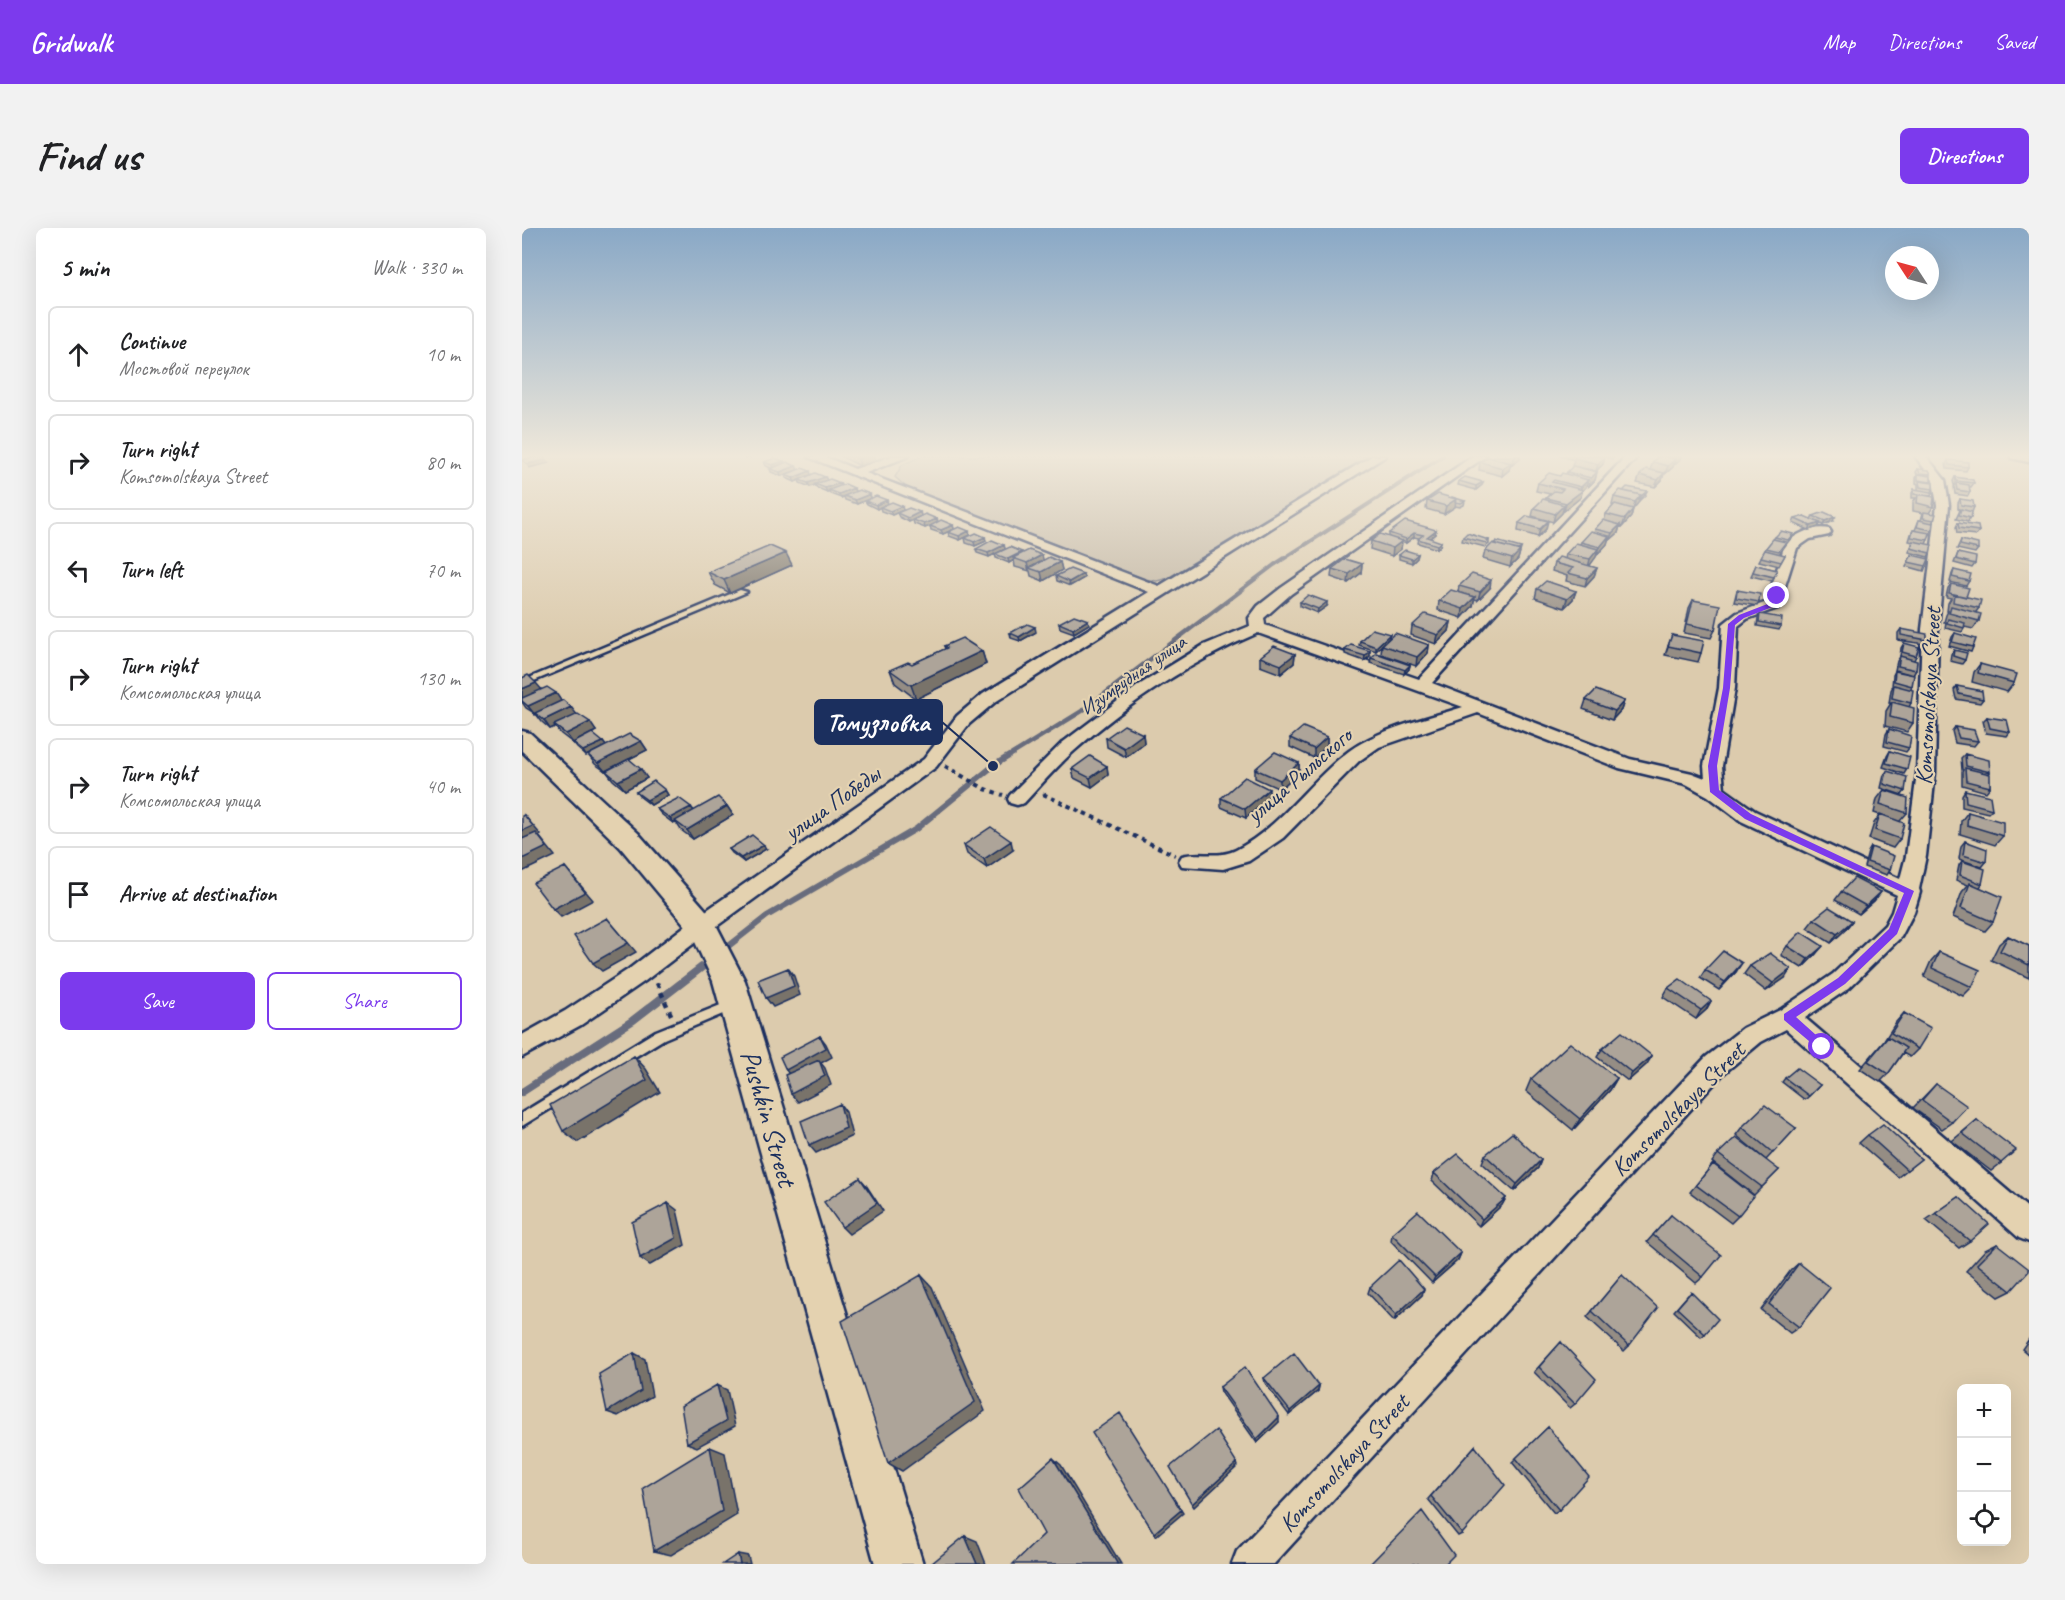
<!DOCTYPE html>
<html lang="en">
<head>
<meta charset="utf-8">
<style>
	body { margin:0; font-family:Caveat,sans-serif; background:#f2f2f2; color:#202124 }
	.controls { position:absolute; right:18px; bottom:18px; display:grid; overflow:hidden; border-radius:9px; box-shadow:0 6px 24px #0002 }
	.controls button { width:54px; height:54px; display:grid; place-items:center; padding:0; border:0; border-bottom:2px solid #e0e0e0; background:#fff; color:#202124; font:30px sans-serif }
	.compass { position:absolute; left:1363px; top:18px; width:54px; height:54px; border-radius:50%; background:#fff; box-shadow:0 6px 24px #0002; rotate:306deg }
	.stop { position:absolute; width:18px; height:18px; margin:-14px; border:4px solid #7c3aed; border-radius:50%; background:#fff }
	.stop.end { background:#7c3aed; border-color:#fff; box-shadow:0 2px 6px #0008 }
	.list { margin:0; padding:0; list-style:none }
	h2 { display:flex; justify-content:space-between; align-items:center; height:78px; margin:0; padding:0 24px; font-size:26px }
	h2 small { font-size:20px; font-weight:400; color:#757577 }
	.list li { display:grid; grid-template-columns:39px 1fr auto; gap:18px; align-items:center; box-sizing:border-box; height:96px; margin:0 12px 12px; padding:0 12px; border:2px solid #e0e0e0; border-radius:9px }
	.list b { display:block; font-size:22px; white-space:nowrap }
	.list p { margin:0; font-size:20px; white-space:nowrap; color:#757577 }
	.list em { font-size:20px; font-style:normal; color:#757577 }
	.actions { display:flex; gap:12px; padding:18px 24px }
	.actions a { flex:1; padding:14px 0; border:2px solid #7c3aed; border-radius:9px; text-align:center; font-size:21px; color:#7c3aed }
	.actions .main { background:#7c3aed; color:#fff }
	.icon { flex:none; width:33px; height:33px; fill:none; stroke:currentColor; stroke-width:2; stroke-linecap:round; stroke-linejoin:round }
	.map { position:relative; flex:none; width:1507px; height:1336px; overflow:hidden; border-radius:9px }
	header { display:flex; align-items:center; gap:36px; box-sizing:border-box; height:84px; padding:0 30px; background:#7c3aed; color:#fff }
	header strong { font-size:28px }
	nav { display:flex; gap:33px; margin-inline-start:auto; font-size:21px }
	.intro { display:flex; align-items:center; justify-content:space-between; box-sizing:border-box; height:144px; padding:0 36px }
	h1 { margin:0; font-size:42px }
	.button { padding:15px 27px; border-radius:9px; background:#7c3aed; color:#fff; font-size:21px; font-weight:700 }
	main { display:flex; gap:36px; padding:0 36px }
	aside { flex:1; background:#fff; border-radius:9px; box-shadow:0 6px 24px #0002 }
	.map>svg:first-child { display:block }
</style>
</head>
<body>
<header>
<strong>Gridwalk</strong>
<nav><a>Map</a><a>Directions</a><a>Saved</a></nav>
</header>
<div class="intro"><h1>Find us</h1><a class="button">Directions</a></div>
<main>
<aside>
<h2>5 min<small>Walk · 330 m</small></h2>
<ul class="list">
<li><svg class="icon" aria-label="ahead" viewBox="0 0 24 24"><path d="M12 20V5M6 11l6-6 6 6"/></svg><div><b>Continue</b><p>Мостовой переулок</p></div><em>10 m</em></li>
<li><svg class="icon" aria-label="right" viewBox="0 0 24 24"><path d="M7 20v-9h11M14 6l5 5-5 5"/></svg><div><b>Turn right</b><p>Komsomolskaya Street</p></div><em>80 m</em></li>
<li><svg class="icon" aria-label="left" viewBox="0 0 24 24"><path d="M17 20v-9H6M10 6l-5 5 5 5"/></svg><div><b>Turn left</b></div><em>70 m</em></li>
<li><svg class="icon" aria-label="right" viewBox="0 0 24 24"><path d="M7 20v-9h11M14 6l5 5-5 5"/></svg><div><b>Turn right</b><p>Комсомольская улица</p></div><em>130 m</em></li>
<li><svg class="icon" aria-label="right" viewBox="0 0 24 24"><path d="M7 20v-9h11M14 6l5 5-5 5"/></svg><div><b>Turn right</b><p>Комсомольская улица</p></div><em>40 m</em></li>
<li><svg class="icon" aria-label="arrive" viewBox="0 0 24 24"><path d="M6 21V4h12l-3 4 3 4H6"/></svg><div><b>Arrive at destination</b></div></li>
</ul>
<div class="actions"><a class="main">Save</a><a>Share</a></div>
</aside>
<div class="map">
<svg width="1507" height="1336" viewBox="0 0 1507 1336">
	<rect width="100%" height="100%" fill="#dccbad"/>
	<filter id="ink" filterUnits="userSpaceOnUse"><feTurbulence type="fractalNoise" baseFrequency=".0167" numOctaves="2"/><feDisplacementMap in="SourceGraphic" scale="12" xChannelSelector="R" yChannelSelector="G"/><feConvolveMatrix kernelMatrix="1 2 1 2 8 2 1 2 1" color-interpolation-filters="sRGB"/></filter>
	<g filter="url(#ink)">
		<!-- green -->
		<path fill="#c0b4a1" stroke="#6e7280" stroke-width="1.5" d="M400 228H847L646 350 635 353 622 351 384 259 373 249 380 237Z"/>
		<g fill="none" stroke-linecap="round" stroke-linejoin="round">
			<!-- stream-far3 -->
			<path stroke="#676c7d" stroke-width="4" d="M719 362 752 337 921 228"/>
			<!-- stream-far2 -->
			<path stroke="#676c7d" stroke-width="4.5" d="M484 530 560 483 721 361"/>
			<!-- stream-far1 -->
			<path stroke="#676c7d" stroke-width="6" d="M199 724 245 688 394 601 471 538 487 528
				M179 740 189 732"/>
			<!-- stream -->
			<path stroke="#676c7d" stroke-width="8" d="M0 864 110 793 180 739"/>
			<!-- service casing -->
			<g stroke="#1b2f5e" stroke-width="5">
				<path id="service" d="M218 362 225 364 0 458V453Z
					M211 772 215 774 217 777 215 780 142 811 0 898V885L134 803Z"/>
			</g>
			<!-- minor casing -->
			<g stroke="#1b2f5e" stroke-width="5">
				<path id="minor" d="M301 228 333 241 370 228H387L344 245 637 358 850 228H864L473 474 447 496 414 539 188 703 123 753 59 797 0 829V807L43 783 107 741 172 691 402 531 435 488 461 466 627 364 286 229Z
					M951 228H964L769 366 742 390 743 397 897 451 1104 228H1116L910 455 1108 531 1170 545 1183 550 1182 538 1197 460 1201 396 1215 385 1245 374 1262 319C1272 306 1290 298 1307 301L1309 304 1307 307 1288 311 1275 320 1256 380 1225 391 1216 398 1213 460 1200 538 1202 561 1233 583 1378 651 1384 628 1395 545 1400 401 1415 277 1411 252 1393 228H1404L1423 252 1427 277 1416 401 1413 545 1404 628 1397 661 1398 664 1392 684 1379 709 1327 760 1283 790 1507 981V1014L1497 1010 1264 801 1239 814 1202 845 752 1336H710L715 1323 1184 829 1221 800 1258 782 1311 746 1363 697 1370 684 1375 667 1219 593 1186 568 1164 556 1097 540 956 485 857 519 837 533 761 610 727 633 701 641 660 638 657 633 660 628C677 623 697 631 714 622 759 599 787 553 827 523 859 500 903 491 941 479L736 405C670 433 607 474 552 523 534 539 518 558 502 575L495 577 488 575 486 571 488 567 540 515 617 457 682 417 728 398 727 390 736 378 759 360Z
					M1488 228H1507V234L1489 230Z"/>
			</g>
			<!-- secondary casing -->
			<g stroke="#1b2f5e" stroke-width="5">
				<path id="secondary" d="M0 503 8 505 116 605 190 689 223 753 401 1336H353L191 753 168 703 98 619 0 523Z"/>
			</g>
			<!-- path-far1 -->
			<path stroke="#1b2f5e" stroke-width="4" stroke-dasharray="4.5 4.5" stroke-linecap="butt" d="M423 538 463 561 481 567
				M521 566 653 627"/>
			<!-- path -->
			<path stroke="#1b2f5e" stroke-width="4.5" stroke-dasharray="5 5" stroke-linecap="butt" d="M135 755 150 789"/>
			<!-- service -->
			<use href="#service" fill="#e4d2b0" fill-rule="evenodd"/>
			<!-- minor -->
			<use href="#minor" fill="#e4d2b0" fill-rule="evenodd"/>
			<!-- secondary -->
			<use href="#secondary" fill="#e4d2b0" fill-rule="evenodd"/>
		</g>
		<!-- wall -->
		<path fill="#958d84" stroke="#1b2f5e" stroke-width="1.5" d="M318 228H352L354 233 338 238Z
			M972 228H998V231L990 237 988 236 987 242 980 248 957 242 958 234 971 230Z
			M1038 228H1092L1090 231 1083 229 1081 236 1074 243 1050 238 1052 232Z
			M1136 228H1159L1158 231 1151 237V239L1143 246H1142L1140 252 1133 259 1115 255 1118 247 1128 242 1131 234Z
			M1426 232 1446 239 1444 243 1425 241 1424 236Z
			M242 234 263 235 276 242 333 263 348 266 349 270 335 276 323 272 322 269 319 270 308 266 307 263 305 264 295 260 293 257 288 259 278 255 277 252 273 254 264 250 263 247 259 248 249 244 248 241 249 240 244 238Z
			M1396 241 1409 246 1408 248 1409 254V255L1411 261 1410 264 1409 268 1411 279 1407 285 1412 292 1410 295V302L1404 316 1408 325 1406 329 1387 324 1391 314 1387 313 1389 306 1391 302H1393L1397 292H1399L1401 285 1391 283V274L1394 270H1390V265L1392 261 1396 262V256L1394 255V250L1395 247 1394 244Z
			M1045 244H1075L1073 252 1067 258 1065 257 1060 263 1059 269 1042 283H1041L1040 285 1031 294 1010 288 1012 280 1023 272 1024 270 1028 266 1014 263 1016 255 1044 246Z
			M1433 249 1452 255 1449 259H1447L1448 264 1446 268 1433 266 1432 259 1433 257H1432L1431 253Z
			M937 253 960 257 954 262 936 257Z
			M1123 267 1117 272 1116 275 1111 281 1109 289 1100 299 1098 298 1096 305 1087 313H1086L1085 316 1075 327 1067 338 1075 340 1072 348 1063 358 1044 353 1045 348 1030 343 1032 335 1043 331 1044 326 1058 316 1059 314 1072 304 1073 301 1082 293 1084 286 1092 277H1090L1092 269Z
			M1438 271 1452 279 1446 294 1434 291 1438 282 1436 281V275Z
			M343 273 381 282 370 287 359 283 358 279 355 281 345 276Z
			M905 273H943L942 277 938 279 933 278 922 286 904 281Z
			M398 284 399 288 415 291 416 294 431 297 432 301 421 306 409 302 408 298 403 300 392 296 391 292 387 294 377 289 375 285Z
			M1291 288 1311 293 1301 297 1298 296 1296 299 1287 302 1271 295 1273 291H1289Z
			M997 295 1024 301 1016 309 996 303Z
			M1436 295 1457 303 1454 307 1435 305 1434 299Z
			M914 302 913 306 908 310 918 318 915 321 896 315 897 310 892 309 884 315 880 313 879 321 870 328 848 321 849 313 867 309V305Z
			M426 304 448 307 438 312 427 308Z
			M463 309 464 313 453 318 444 315 443 310Z
			M941 309 967 312V316L963 319 940 313Z
			M1253 309 1269 310 1257 326 1263 327 1257 338 1237 333 1244 320Z
			M1439 312 1456 321 1453 325 1435 321Z
			M482 317 483 321 467 329 455 325 454 321Z
			M999 320 996 331 988 339 961 331 963 323Z
			M501 325 521 332 538 334 540 342 521 353 509 348 508 343 493 339 492 332 487 335 474 330 473 326Z
			M1436 325 1453 336 1450 340 1432 335Z
			M896 326 895 330 890 335 877 331V327Z
			M1390 327 1404 338 1402 343 1384 338Z
			M840 336 839 345 826 355 809 349 810 341Z
			M270 337 208 365 193 357 186 344Z
			M1234 337 1255 342 1250 353 1229 348Z
			M1432 342 1447 353 1444 358 1428 354 1430 346Z
			M534 348 562 350 548 358 535 353Z
			M1429 356 1457 380 1454 384 1457 393 1451 401 1443 399 1440 404 1423 400 1424 394H1422L1424 387 1426 383H1425L1426 375 1429 370 1424 369 1426 360Z
			M937 358 968 360 956 372 952 371 951 378 940 390 916 382 917 373 936 364Z
			M1015 361 1054 363 1051 371 1042 380 1013 370Z
			M1215 362 1237 374 1235 378 1212 374Z
			M1171 372 1193 402 1189 410 1162 405 1167 380Z
			M778 374 805 378 795 385 778 378Z
			M1238 386 1259 398 1257 402 1235 398 1236 390Z
			M929 394 927 403 914 416 889 407 890 398Z
			M537 395 567 396 552 405 538 400Z
			M1379 401 1405 412 1402 416 1376 412V405Z
			M514 404 498 413 489 410 488 405Z
			M1433 405 1451 419 1449 424 1427 418 1430 409Z
			M868 406 867 410 854 423 837 417 838 413Z
			M1150 407 1179 425 1176 434 1143 427Z
			M1382 415 1394 428 1392 432 1394 442 1391 447 1373 442 1375 433 1378 429 1379 420Z
			M860 417H907L906 425 894 438 859 426Z
			M422 418 460 423 464 436 394 471 373 455 368 442 390 436 423 421Z
			M823 422 848 428 842 433 823 426Z
			M1432 422 1443 432 1440 436 1428 433 1429 426Z
			M773 426 772 435 759 446 738 438V429Z
			M849 430 888 437 887 441 882 446 848 435Z
			M1458 436 1492 455 1485 464 1450 454 1452 444Z
			M1373 443 1390 458 1388 462 1389 475 1387 479 1391 495 1385 504 1363 498 1364 483 1369 475H1367L1369 462 1371 458H1370L1371 447Z
			M0 450 39 473 74 503 51 515 39 506 33 499 28 501 20 494 14 486 4 480 0 474Z
			M1435 458 1461 471 1458 475 1434 471 1432 462Z
			M1064 472 1102 473 1099 482 1090 492 1061 481Z
			M1465 489 1488 504 1485 508 1464 505 1461 493Z
			M1433 499 1456 513 1452 518 1433 515 1430 503Z
			M1367 501 1387 520 1384 524 1362 518 1364 506Z
			M621 506 622 515 604 529 585 519 584 510Z
			M805 509V518L792 530 768 519V510Z
			M119 513 125 522 107 531 125 550 103 562 91 552 84 543 90 540 83 543 73 536 66 527 69 526 64 528 55 520 51 515 81 514 84 518Z
			M1368 523 1385 541 1382 546 1361 539 1365 528Z
			M1443 526 1468 544 1467 546 1468 559 1464 564 1440 557V544L1441 542H1440L1439 530Z
			M777 535V544L758 561 733 550V541Z
			M585 538 586 547 570 559 552 550 550 541Z
			M1365 543 1383 563 1380 567 1359 560 1362 547Z
			M143 562 146 567 129 577 117 568 114 564Z
			M1362 562 1385 585 1378 593V611L1371 620 1347 611 1352 595 1358 587 1352 585 1355 571Z
			M1443 562 1470 581 1466 585 1440 579V567Z
			M699 570H747L724 590 699 579Z
			M205 578 211 587 171 611 159 602 153 593H155L151 595 139 586 135 581 169 579 172 583Z
			M1446 584 1481 608 1473 617 1438 606 1439 593Z
			M1443 613 1464 634 1460 639 1437 631 1439 618Z
			M442 617 491 622 465 640 445 626Z
			M1349 619 1368 642 1365 647 1342 639 1346 624Z
			M207 621H244L222 634 210 625Z
			M1440 633 1460 656 1458 659 1471 694 1463 703 1431 689 1440 664 1446 657 1434 652 1437 637Z
			M1319 664H1359L1352 673 1337 686 1313 672Z
			M1292 691 1330 693 1323 702 1309 715 1285 700Z
			M1486 708 1507 718V750L1469 732 1477 716Z
			M1265 718 1294 726 1280 740 1259 727Z
			M1417 724 1450 759 1441 768 1402 749 1409 733Z
			M1228 738 1263 750 1244 763 1222 746Z
			M1183 742 1214 744 1197 762 1178 750Z
			M1146 760 1189 773 1184 782 1174 791 1141 769Z
			M1382 785 1396 821 1388 829 1381 825 1366 846 1358 854 1338 841 1362 813 1374 794Z
			M1080 821 1125 836 1106 853 1075 829Z
			M1095 850 1088 862 1051 902 1004 863 1009 851Z
			M1263 850 1298 857 1283 872 1260 854Z
			M1414 856 1430 894 1420 901 1391 880Z
			M1455 892 1479 935 1469 943 1430 913Z
			M1220 899 1274 900 1244 932 1214 907Z
			M1346 907 1399 931 1376 949 1337 915Z
			M1196 926 1257 942 1232 967 1190 934Z
			M963 927 1019 932 1016 940 992 963 960 935Z
			M1191 936 1216 988 1209 995 1168 964Z
			M912 945 984 970 980 977 957 998 910 953Z
			M1437 969 1448 1013 1437 1020 1404 992Z
			M1149 987 1181 1049 1174 1055 1125 1014Z
			M870 1006 939 1025 936 1032 910 1055 869 1013Z
			M1475 1016 1489 1063 1477 1069 1444 1043 1463 1022Z
			M1277 1035V1099L1268 1105 1239 1082 1269 1042Z
			M1100 1047 1107 1118 1102 1123 1065 1089Z
			M848 1059 900 1067 872 1093 846 1065Z
			M1166 1067 1183 1106 1179 1109 1152 1083Z
			M1507 1111V1127L1500 1121Z
			M1039 1114 1053 1176 1048 1180 1012 1144Z
			M742 1150 797 1158 796 1163 767 1187 743 1155Z
			M698 1159 757 1194 735 1215 699 1164Z
			M1026 1199 1037 1282 1032 1285 990 1234Z
			M953 1218 940 1306 936 1308 906 1271Z"/>
		<!-- shaded-wall -->
		<path fill="#79736b" stroke="#1b2f5e" stroke-width="1.5" d="M222 228H231L223 231Z
			M342 228H352L354 233 338 238 336 231Z
			M993 228H998V231L990 237Z
			M1155 228H1159L1158 231 1152 237Z
			M1083 229 1081 236 1074 243 1076 236Z
			M1153 231 1151 239 1143 246 1146 238Z
			M24 232 27 235 7 240 5 236Z
			M262 233 263 237 252 241 250 237Z
			M989 235 987 242 980 248 981 240Z
			M274 238 276 242 259 248 258 244Z
			M288 243 289 247 273 254 271 250Z
			M1075 244 1073 252 1067 258 1069 250Z
			M1142 245 1140 252 1133 259 1136 252Z
			M303 249 305 252 288 259 286 255Z
			M1066 252 1064 259 1060 263 1059 269 1042 283 1044 275 1058 264 1059 259Z
			M961 254 960 257 954 262V258Z
			M318 255 319 259 305 264 303 260Z
			M332 260 333 264 319 270 317 266Z
			M1125 263 1123 267 1118 272 1119 268Z
			M348 266 349 270 335 276 333 272Z
			M1119 267 1116 275 1111 281 1109 289 1100 299 1103 291 1111 282 1113 274Z
			M934 271 933 279 922 286 924 278Z
			M365 272 366 276 355 281 354 277Z
			M1042 277 1040 285 1031 294 1033 286Z
			M380 278 381 282 370 287 368 283Z
			M398 284 399 288 387 294 386 290Z
			M1313 289 1311 293 1301 297 1303 293Z
			M415 291 416 295 403 300 402 296Z
			M1026 293 1024 301 1016 309 1018 301Z
			M1298 295 1296 299 1287 302 1289 298Z
			M431 297 432 301 421 306 419 302Z
			M1098 297 1096 305 1087 313 1090 305Z
			M914 302 913 306 904 313 905 309Z
			M447 303 448 307 438 312 437 308Z
			M892 305V309L884 315V311Z
			M1087 308 1085 316 1075 327 1078 319Z
			M463 309 464 313 453 318 452 314Z
			M880 313 879 321 870 328 871 320Z
			M919 314 918 318 915 321V317Z
			M482 317 483 321 467 329 466 325Z
			M999 320 996 331 988 339 990 331Z
			M1076 321 1074 329 1066 340 1068 331Z
			M500 324 501 328 491 330 492 332 487 335 486 331Z
			M264 325 270 337 208 365 202 352Z
			M896 326 895 330 890 335V331Z
			M520 327 522 335 507 340V343L505 335Z
			M538 334 540 342 521 353 519 344Z
			M840 336 839 345 826 355 827 346Z
			M1075 340 1072 348 1063 358 1065 350Z
			M561 346 562 350 548 358 547 354Z
			M969 352 968 360 956 372 958 364Z
			M1054 363 1051 371 1042 380 1045 371Z
			M953 369 951 378 940 390 941 381Z
			M805 374V378L795 385 796 381Z
			M566 392 567 396 552 405 551 401Z
			M929 394 927 403 914 416 916 407Z
			M513 399 514 404 498 413 497 409Z
			M868 406 867 410 854 423V419Z
			M907 417 906 425 894 438 895 429Z
			M460 423 464 436 394 471 389 457Z
			M848 423V428L842 433 843 428Z
			M773 426 772 435 759 446V437Z
			M888 437 887 441 882 446 883 442Z
			M14 455 21 463 0 473V461Z
			M34 465 40 474 13 487 6 478Z
			M1102 473 1099 482 1090 492 1093 483Z
			M49 479 56 488 28 501 22 492Z
			M68 494 74 503 51 515 44 506Z
			M621 506 622 515 604 529 602 520Z
			M805 509V518L792 530V521Z
			M119 513 125 522 83 543 76 535Z
			M81 514 84 518 64 528 61 523Z
			M777 535V544L758 561V552Z
			M585 538 586 547 570 559 568 550Z
			M119 541 125 550 103 562 96 553Z
			M747 561V570L724 590 723 581Z
			M143 562 146 567 129 577 125 572Z
			M205 578 211 587 171 611 165 602Z
			M169 579 172 583 151 595 148 590Z
			M2 587 19 607 17 608 33 628 0 644V603Z
			M489 613 491 622 465 640 462 631Z
			M242 617 244 621 222 634 219 630Z
			M43 639 71 672 39 689 31 681Z
			M1359 664 1352 673 1337 686 1344 678Z
			M85 690 114 724 80 743 71 735Z
			M1330 693 1323 702 1309 715 1315 706Z
			M1301 718 1294 726 1280 740 1286 731Z
			M1220 735 1214 744 1197 762 1203 754Z
			M266 740 272 748 278 767 251 779 244 770Z
			M1269 741 1263 750 1244 763 1251 755Z
			M1189 773 1184 782 1174 791 1179 782Z
			M298 808 304 816 310 829 299 835 303 840 309 857 276 874 269 866 270 850 264 842Z
			M112 828 124 841 138 864 56 914 41 903Z
			M1130 828 1125 836 1106 853 1110 845Z
			M1095 850 1088 862 1051 902 1058 891Z
			M318 876 324 884 330 908 294 925 287 917Z
			M1019 932 1016 940 992 963 995 956Z
			M338 950 344 957 361 983 327 1006 320 999Z
			M984 970 980 977 957 998 960 991Z
			M146 975 155 982 163 1017 128 1037 118 1030Z
			M939 1025 936 1032 910 1055 913 1049Z
			M399 1047 410 1059 463 1183 380 1243 366 1235Z
			M902 1061 900 1067 872 1093 874 1087Z
			M112 1125 123 1131 130 1168 96 1188 85 1184Z
			M195 1157 205 1162 213 1198 175 1219 165 1215Z
			M797 1158 796 1163 767 1187 768 1183Z
			M757 1189V1194L735 1215V1211Z
			M188 1219 203 1225 215 1287 149 1327 132 1323Z
			M531 1230 539 1237 599 1336H595Z
			M715 1235 716 1238 672 1279 670 1276Z
			M659 1282 661 1285 634 1308 632 1305Z
			M443 1308 455 1313 464 1336H455Z
			M216 1326 226 1328 228 1336H218Z"/>
		<!-- building -->
		<path fill="#ada499" stroke="#1b2f5e" stroke-width="1.5" d="M15 228H21L24 232 5 236 0 232Z
			M331 228H342L336 231Z
			M1054 228H1082L1083 229 1076 236 1052 230Z
			M1137 228H1142L1153 231 1146 238 1131 234Z
			M966 229 989 235 981 240 958 234Z
			M253 230 262 233 250 237 242 234Z
			M1426 232 1446 234V239L1427 237Z
			M265 234 274 238 258 244 248 241Z
			M1051 238 1075 244 1069 250 1045 244Z
			M280 240 288 243 271 250 263 247Z
			M1124 241 1142 245 1136 252 1118 247Z
			M1396 241 1407 242 1409 246 1398 245Z
			M293 245 303 249 286 255 277 252Z
			M1027 245 1038 248 1040 245 1066 252 1059 259 1032 252 1030 254 1061 262 1044 275 1024 270 1032 263 1038 264 1041 261 1016 255Z
			M1396 246 1409 248V254L1396 252Z
			M943 249 961 254 954 258 937 253Z
			M1433 249 1451 252 1452 255 1434 253Z
			M308 251 318 255 303 260 293 256Z
			M1397 253 1411 255V261L1398 259Z
			M1434 255 1447 257 1448 264 1435 262Z
			M323 256 332 260 317 266 307 262Z
			M1105 259 1125 263 1119 268H1118L1119 267 1101 263Z
			M1392 261 1410 264 1409 268 1392 266Z
			M337 262 348 266 333 272 322 268Z
			M1098 262 1119 267 1113 274 1092 269Z
			M916 266 934 271 924 278 905 273Z
			M1396 266 1412 269 1411 279 1395 275Z
			M354 268 365 272 354 277 343 273Z
			M930 269 943 273 939 275 933 274 934 271 930 270Z
			M1021 271 1042 277 1033 286 1012 280Z
			M1438 271 1451 273 1452 279 1439 277Z
			M370 274 380 278 368 283 358 279Z
			M1093 276 1111 281 1103 291 1084 286Z
			M387 280 398 284 386 290 375 285Z
			M1439 281 1450 284 1449 290 1437 287Z
			M1302 284 1313 289 1303 293 1291 288Z
			M1402 284 1414 286 1412 292 1401 290Z
			M403 286 415 291 402 296 391 292Z
			M1005 288 1026 293 1018 301 997 295Z
			M1282 288 1298 295 1289 298 1273 291Z
			M419 292 431 297 419 302 408 298Z
			M1081 292 1098 297 1090 305 1073 301Z
			M1397 292 1411 295 1410 302 1395 299Z
			M883 293 914 302 905 309 919 314 915 317 896 311 901 307 892 305 884 311 867 305Z
			M1436 295 1456 298 1457 303 1437 300Z
			M437 299 447 303 437 308 426 304Z
			M1391 302 1408 305 1406 312 1389 309Z
			M1069 303 1087 308 1078 319 1059 314Z
			M1259 303 1271 306 1266 312 1253 309Z
			M454 305 463 309 452 314 443 310Z
			M945 305 967 312 964 315 941 309Z
			M858 306 880 313 871 320 849 313Z
			M1251 311 1264 314 1257 323 1244 320Z
			M470 312 482 317 466 325 454 321Z
			M1439 312 1456 316V321L1438 317Z
			M974 313 999 320 996 322 972 316Z
			M1391 313 1410 317 1408 325 1389 320Z
			M971 315 998 323 990 331 963 323Z
			M1054 315 1076 321 1068 331 1044 326Z
			M248 318 264 325 202 352 186 344Z
			M488 319 500 324 486 331 473 326Z
			M507 322 520 327 505 335 491 330Z
			M883 322 896 326 890 331 877 327Z
			M1243 322 1263 327 1259 334 1239 329Z
			M1436 325 1454 329 1453 336 1434 331Z
			M1390 327 1407 331 1404 338 1386 334Z
			M527 329 538 334 519 344 507 340Z
			M1037 329 1075 340 1065 350 1046 345 1051 340 1032 335Z
			M823 331 840 336 827 346 810 341Z
			M1234 337 1255 342 1252 349 1231 344Z
			M548 341 561 346 547 354 534 348Z
			M1432 342 1449 346 1447 353 1430 349Z
			M950 346 969 352 958 364 937 358Z
			M1024 353 1054 363 1045 371 1015 361Z
			M1429 356 1447 360 1444 369 1427 365Z
			M929 362 953 369 941 381 917 373Z
			M1215 362 1238 366 1237 374 1214 370Z
			M1432 366 1459 372 1457 380 1431 374Z
			M786 367 805 374 796 381 778 374Z
			M1171 372 1198 377 1193 402 1165 396Z
			M1429 378 1459 386 1457 393 1427 385Z
			M903 386 929 394 916 407 890 398Z
			M1238 386 1260 390 1259 398 1237 394Z
			M552 387 566 392 551 401 537 395Z
			M1426 391 1443 395 1442 400 1425 395Z
			M505 396 513 399 497 409 488 405Z
			M850 401 868 406 854 419 838 413Z
			M1379 401 1405 406V412L1379 407Z
			M873 405 907 417 895 429 860 417Z
			M1433 405 1454 411 1451 419 1430 414Z
			M1150 407 1182 413 1179 425 1146 418Z
			M440 410 460 423 389 457 368 442 386 434 390 436 425 420 422 418Z
			M1382 415 1397 419 1394 428 1380 424Z
			M829 417 848 423 843 428 823 422Z
			M752 418 773 426 759 437 738 429Z
			M1432 422 1445 425 1443 432 1431 428Z
			M854 425 888 437 883 442 849 430Z
			M1378 428 1395 433 1394 442 1376 438Z
			M1458 436 1495 446 1492 455 1456 445Z
			M1373 443 1392 447 1390 458 1372 453Z
			M6 447 14 455 0 461V450Z
			M1372 457 1391 462 1389 475 1370 470Z
			M1435 458 1460 463 1461 471 1437 466Z
			M25 459 34 465 6 478 0 473V470Z
			M1074 462 1102 473 1093 483 1064 472Z
			M41 472 49 479 22 492 13 485Z
			M1370 474 1392 480 1391 495 1368 489Z
			M56 486 68 494 44 506 32 497Z
			M1465 489 1485 492 1488 504 1468 500Z
			M602 497 621 506 602 520 584 510Z
			M781 499 805 509 792 521 768 510Z
			M1433 499 1452 502 1456 513 1437 510Z
			M1367 501 1389 508 1387 520 1365 514Z
			M70 505 81 514 61 523 51 515Z
			M107 506 119 513 76 535 66 527Z
			M1368 523 1388 529 1385 541 1364 535Z
			M753 524 777 535 758 552 733 541Z
			M1443 526 1467 532 1468 544 1444 538Z
			M568 528 585 538 568 550 550 541Z
			M107 531 119 541 96 553 84 543Z
			M1443 540 1468 546V559L1444 553Z
			M1365 543 1385 549 1383 563 1362 556Z
			M723 549 747 561 723 581 699 570Z
			M132 553 143 562 125 572 114 564Z
			M1362 562 1386 570 1385 585 1358 576Z
			M1443 562 1468 568 1470 581 1444 574Z
			M196 569 205 578 165 602 153 593Z
			M157 570 169 579 148 590 135 581Z
			M1446 584 1481 594V608L1445 597Z
			M1358 586 1382 595 1378 611 1353 602Z
			M2 587 11 598 0 603V588Z
			M469 599 489 613 462 631 442 617Z
			M14 605 25 619 0 631V611Z
			M230 607 242 617 219 630 207 621Z
			M1443 613 1465 621 1464 634 1441 627Z
			M1349 619 1372 628 1368 642 1345 634Z
			M1440 633 1463 641 1460 656 1438 647Z
			M43 639 63 664 31 681 11 655Z
			M1332 650 1359 664 1344 678 1319 664Z
			M1448 655 1480 669 1471 694 1439 680Z
			M1307 679 1330 693 1315 706 1292 691Z
			M85 690 106 715 71 735 52 708Z
			M1279 704 1301 718 1286 731 1265 718Z
			M1486 708 1507 718V737L1478 723Z
			M1201 723 1220 735 1203 754 1183 742Z
			M1417 724 1458 742 1450 759 1410 740Z
			M1248 725 1269 741 1251 755 1228 738Z
			M266 740 272 758 244 770 236 752Z
			M1158 751 1189 773 1179 782 1146 760Z
			M1382 785 1409 800 1396 821 1369 805Z
			M1100 804 1130 828 1110 845 1080 821Z
			M298 808 304 820 264 842 258 829Z
			M1366 809 1384 820 1366 846 1346 833Z
			M1048 815 1095 850 1058 891 1009 851Z
			M112 828 125 852 41 903 28 877Z
			M297 832 303 848 269 866 263 847Z
			M1275 840 1298 857 1287 868 1263 850Z
			M1414 856 1445 878 1430 894 1400 872Z
			M318 876 324 900 287 917 279 893Z
			M1243 877 1274 900 1251 925 1220 899Z
			M1455 892 1494 922 1479 935 1440 905Z
			M1361 896 1399 931 1385 942 1346 907Z
			M990 905 1019 932 995 956 963 927Z
			M1214 909 1257 942 1240 959 1196 926Z
			M936 926 984 970 960 991 912 945Z
			M1191 936 1232 968 1216 988 1174 957Z
			M338 950 355 975 320 999 302 974Z
			M1437 969 1467 996 1448 1013 1414 985Z
			M146 975 154 1010 118 1030 110 994Z
			M896 983 939 1025 913 1049 870 1006Z
			M1149 987 1199 1027 1181 1049 1131 1007Z
			M1475 1016 1507 1041V1043L1489 1063 1455 1036Z
			M877 1032 902 1061 874 1087 848 1059Z
			M1277 1035 1308 1060 1277 1099 1247 1076Z
			M399 1047 453 1174 366 1235 320 1093Z
			M1100 1047 1136 1080 1107 1118 1070 1083Z
			M1169 1064 1196 1091 1183 1106 1155 1080Z
			M1039 1114 1074 1151 1053 1176 1017 1139Z
			M112 1125 119 1163 85 1184 77 1146Z
			M772 1125 797 1158 768 1183 742 1150Z
			M723 1139 757 1189 735 1211 698 1159Z
			M195 1157 204 1193 165 1215 159 1178Z
			M598 1185 659 1282 632 1305 570 1205Z
			M1026 1199 1067 1249 1037 1282 994 1230Z
			M694 1202 715 1235 670 1276 648 1239Z
			M953 1218 983 1257 940 1306 909 1268Z
			M188 1219 200 1283 132 1323 121 1260Z
			M531 1230 595 1335V1336H491L522 1306 497 1260Z
			M900 1283 932 1327 923 1336H848Z
			M443 1308 455 1336H409Z
			M216 1326 218 1336H201Z"/>
	</g>
	<!-- sky -->
	<linearGradient id="sky" x2="0" y2="1"><stop stop-color="#89a8c6"/><stop offset="0.55" stop-color="#efe8da"/><stop offset="1" stop-color="#efe8da" stop-opacity="0"/></linearGradient>
	<rect width="1507" height="415" fill="url(#sky)"/>
	<!-- route -->
	<path fill="#7c3aed" d="M1253 366 1259 368 1253 378 1222 390 1213 397 1208 460 1195 538 1197 562 1229 586 1392 663 1375 706 1323 756 1274 789 1304 816 1306 819 1300 824 1262 792V786L1316 750 1367 701 1382 665 1223 591 1188 564 1186 538 1201 460 1206 396 1217 387 1248 375Z"/>
	<g text-anchor="middle" dominant-baseline="central" stroke-width="4.5" stroke-linejoin="round" paint-order="stroke">
		<!-- far-street labels -->
		<g font-size="20" fill="#1b2f5e" stroke="#e4d2b0">
			<text transform="translate(611 447) rotate(-35)">Изумрудная улица</text>
		</g>
		<!-- street labels -->
		<g font-size="24" fill="#1b2f5e" stroke="#e4d2b0">
			<text transform="translate(1406 468) rotate(-87)">Komsomolskaya Street</text>
			<text transform="translate(777 547) rotate(-41)">улица Рыльского</text>
			<text transform="translate(310 575) rotate(-35)">улица Победы</text>
			<text transform="translate(1156 881) rotate(-45)">Komsomolskaya Street</text>
			<text transform="translate(822 1235) rotate(-47)">Komsomolskaya Street</text>
		</g>
		<!-- near-street labels -->
		<g font-size="28" fill="#1b2f5e" stroke="#e4d2b0">
			<text transform="translate(247 890) rotate(74)">Pushkin Street</text>
		</g>
	</g>
	<!-- callouts -->
	<path fill="none" stroke="#1b2f5e" stroke-width="2" d="M471 538L420 494"/>
	<circle fill="#1b2f5e" stroke="#e4d2b0" stroke-width="2" cx="471" cy="538" r="6"/>
	<rect fill="#1b2f5e" stroke="#1b2f5e" stroke-width="2" x="293" y="472" width="127" height="44" rx="6"/>
	<g font-size="26" text-anchor="middle" font-weight="bold" fill="#fff">
		<text x="356" y="503">Томузловка</text>
	</g>
</svg>
<div class="controls">
<button>+</button>
<button>−</button>
<button><svg class="icon" aria-label="locate" viewBox="0 0 24 24"><circle cx="12" cy="12" r="6"/><path d="M12 2v4M12 18v4M2 12h4M18 12h4"/></svg></button>
</div>
<svg class="compass" viewBox="-18 -18 36 36"><path d="M0-13l5 13h-10z" fill="#e53935"/><path d="M0 13l5-13h-10z" fill="#757577"/></svg>
<div class="stop" style="left:1300px;top:819px"></div>
<div class="stop end" style="left:1255px;top:368px"></div>
</div>
</main>
</body>
</html>
